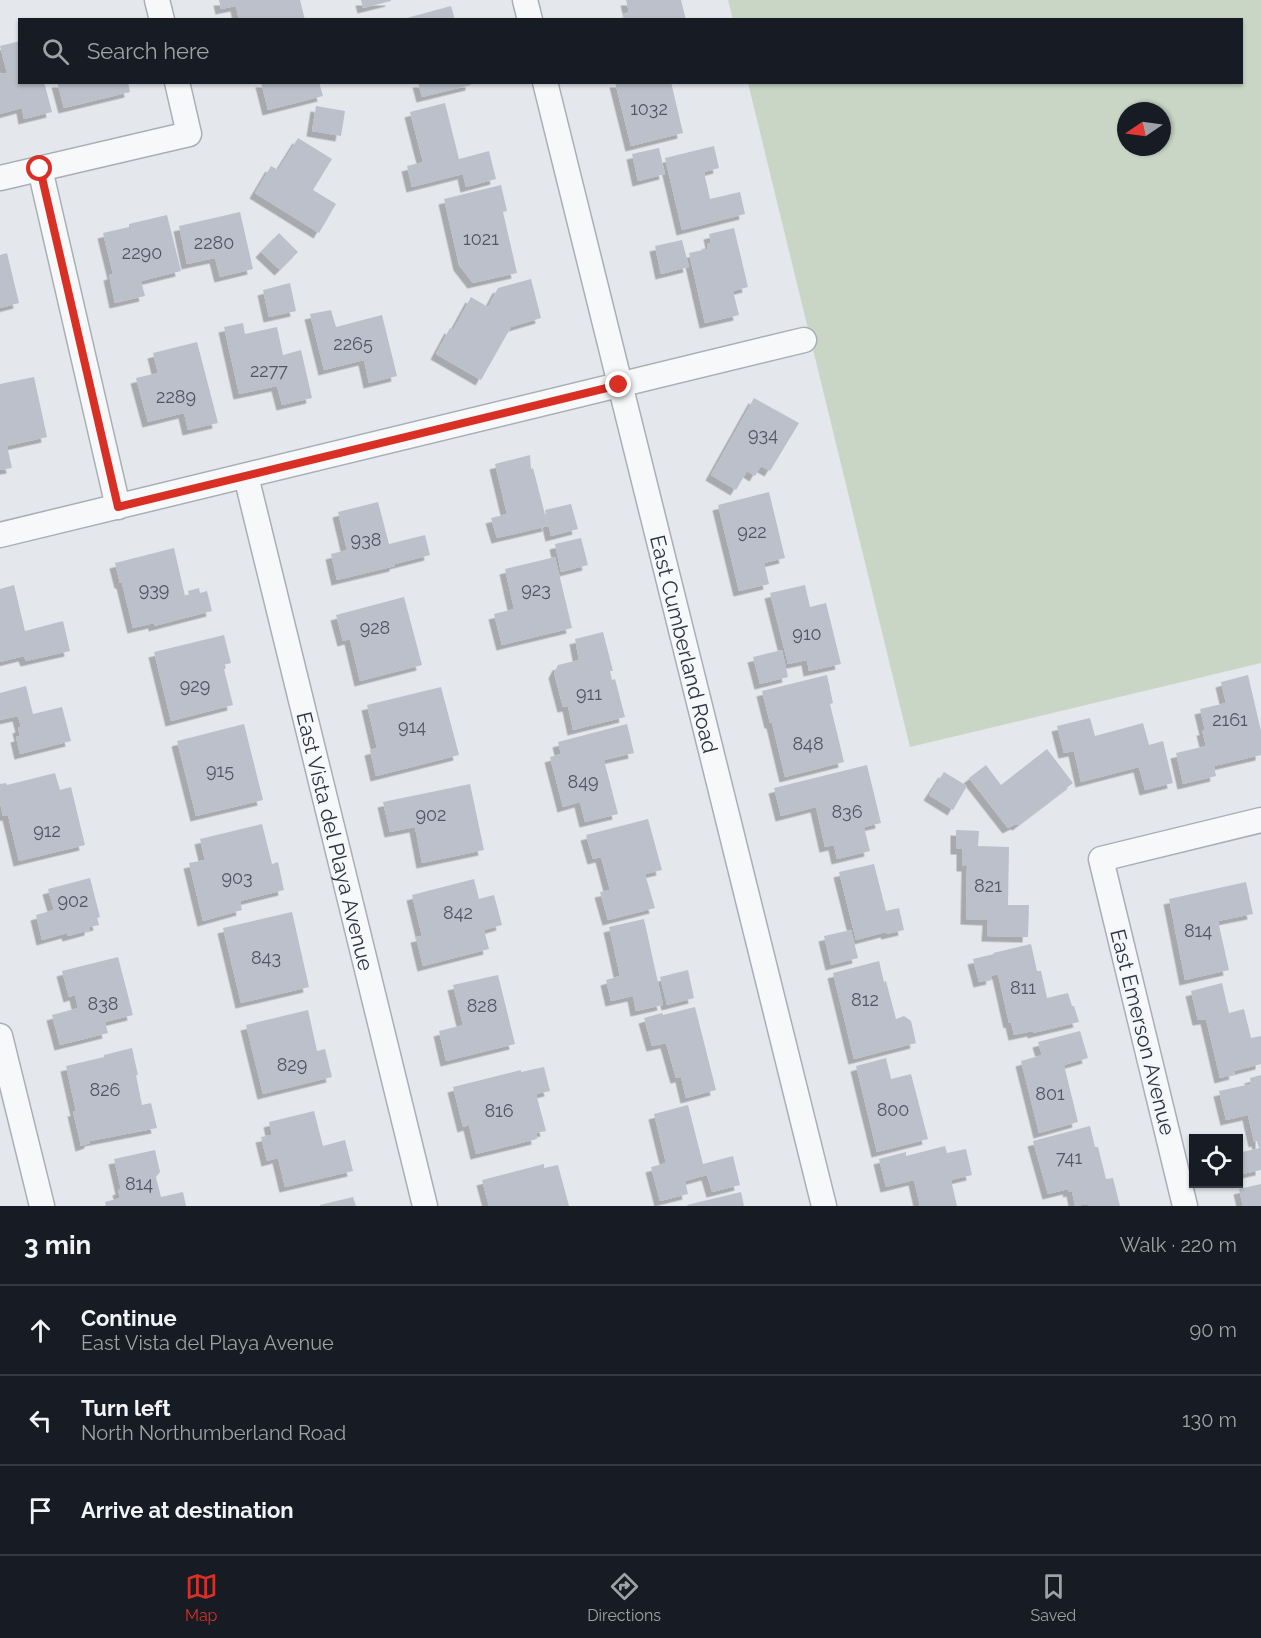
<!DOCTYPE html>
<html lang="en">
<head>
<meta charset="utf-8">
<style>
	body { margin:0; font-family:Raleway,sans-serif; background:#242831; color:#f1f3f6 }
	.controls { position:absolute; right:18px; bottom:18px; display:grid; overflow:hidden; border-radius:0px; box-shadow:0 2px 4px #0004 }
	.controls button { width:54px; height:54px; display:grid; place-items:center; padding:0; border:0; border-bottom:2px solid #363941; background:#171b24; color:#f1f3f6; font:30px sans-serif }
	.compass { position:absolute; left:1117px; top:102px; width:54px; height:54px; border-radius:50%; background:#171b24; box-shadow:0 2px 4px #0004; rotate:257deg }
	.stop { position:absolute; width:18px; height:18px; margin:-14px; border:4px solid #d93025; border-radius:50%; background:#fff }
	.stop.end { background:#d93025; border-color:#fff; box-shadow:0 2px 6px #0008 }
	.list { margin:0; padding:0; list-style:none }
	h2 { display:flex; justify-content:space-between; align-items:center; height:78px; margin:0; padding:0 24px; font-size:26px }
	h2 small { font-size:20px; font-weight:400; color:#9ea1a6 }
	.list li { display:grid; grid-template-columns:39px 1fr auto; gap:18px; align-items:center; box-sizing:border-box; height:90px; padding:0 24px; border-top:2px solid #363941 }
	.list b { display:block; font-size:22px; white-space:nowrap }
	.list p { margin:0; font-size:20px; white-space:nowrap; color:#9ea1a6 }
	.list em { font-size:20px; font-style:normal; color:#9ea1a6 }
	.icon { flex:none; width:33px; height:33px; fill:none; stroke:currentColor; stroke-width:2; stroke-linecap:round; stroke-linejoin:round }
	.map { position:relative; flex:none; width:1261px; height:1206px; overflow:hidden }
	.search { position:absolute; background:#171b24; box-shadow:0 2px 4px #0004; left:18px; right:18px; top:18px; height:66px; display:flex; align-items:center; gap:15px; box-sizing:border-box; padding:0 21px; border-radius:0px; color:#9ea1a6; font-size:22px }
	.sheet { height:348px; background:#171b24 }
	nav { display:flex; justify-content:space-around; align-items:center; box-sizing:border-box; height:84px; border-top:2px solid #363941; background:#171b24; font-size:16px; color:#9ea1a6 }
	nav a { display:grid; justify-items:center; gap:3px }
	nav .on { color:#d93025 }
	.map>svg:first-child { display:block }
</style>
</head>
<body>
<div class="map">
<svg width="1261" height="1206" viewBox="0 0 1261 1206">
	<defs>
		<filter id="shadow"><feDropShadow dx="-5.5" dy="5.5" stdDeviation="0" flood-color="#0004"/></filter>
	</defs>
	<rect width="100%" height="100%" fill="#e4e7ec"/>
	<!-- green -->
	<path fill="#c9d6c5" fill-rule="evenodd" d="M728 0H1261V663L910 747 748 83 1242 82V20H733ZM1126 111H1162V147H1126Z"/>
	<!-- building -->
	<path fill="#bbc0ca" filter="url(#shadow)" d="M219 0H300L305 20H239L236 6 221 9Z
		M361 0H391V1L363 8Z
		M626 0H681L686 20H624L623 14 629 12Z
		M451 6 455 20H403V19Z
		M20 41V82H44L52 112 24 119 22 108 0 114V74L7 73 0 46Z
		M57 82H128L130 92 64 108Z
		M261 82H319L323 96 268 110Z
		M418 82H471V85L422 97Z
		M615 82H671L683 133 631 146Z
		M445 103 459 159 489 151 496 179 466 187 463 174 412 187 407 166 423 162 410 112Z
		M316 106 345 111 341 136 312 131Z
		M298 138 332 159 313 190 336 204 319 233 255 193 271 166 278 170Z
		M714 146 719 168 704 172 710 199 740 192 745 214 682 230 665 158Z
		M659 148 665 174 638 181 632 154Z
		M501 185 507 211 503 212 517 273 473 283 459 265 444 199Z
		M240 212 253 269 220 277 215 258 187 264 179 226Z
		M167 215 181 271 141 281 145 296 115 303 109 275 113 274 103 233 129 227V224Z
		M734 228 748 287 733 291 739 315 705 323 689 253 708 249 707 244 711 243 709 234Z
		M279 233 298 252 280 270 261 252Z
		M682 240 689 267 661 274 655 246Z
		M7 253 19 303 0 308V255Z
		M531 279 541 318 511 327 481 380 436 354 450 328 453 330 471 297 488 307 498 288Z
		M290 283 296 311 269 317 263 290Z
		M331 310 336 327 382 315 397 376 369 383 364 360 324 370 310 314Z
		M243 323 245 334 277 327 283 355 301 350 312 398 282 405 277 386 239 394 224 327Z
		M197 342 218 423 188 430 184 413 148 422 136 378 158 373 153 353Z
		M34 377 47 437 7 446 12 468 0 470V384Z
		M754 398 799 423 770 471 761 466 755 476 747 471 736 490 711 475Z
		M530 455 531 469 533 468 548 526 497 538 491 518 507 514 495 464Z
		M769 492 785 558 764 563 769 584 739 591 718 505Z
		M378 502 389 544 425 535 430 555 395 564V566L337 580 331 554 347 550 338 512Z
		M571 504 578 529 551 536 545 510Z
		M581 538 588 565 561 572 555 544Z
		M174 548 185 596H189L188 591 199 588 200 593 207 591 212 611 154 626V623L133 628 122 583H120L115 563Z
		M555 557 572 628 502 645 494 614 514 609 505 569Z
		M14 585 25 631 63 621 70 651 26 661 24 656 0 662V589Z
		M805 585 810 607 826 603 841 664 809 671 807 660 788 664 770 593Z
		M404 597 422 665 360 681 350 639 343 641 336 615Z
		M603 632 613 671H610L612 680 615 679 625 717 573 730 568 706 563 707 554 673 558 665 579 660 575 639Z
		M224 635 231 663 223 665 233 705 171 721 154 652Z
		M782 650 788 677 760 684 753 657Z
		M827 675 833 703 830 704 844 762 785 777 772 723H770L762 691Z
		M1248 675 1261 731V755L1214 766 1216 776 1183 784 1176 753 1206 746 1202 730H1205L1200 709 1226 703 1221 682Z
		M26 686 33 714 62 707 71 741 20 754 16 737 20 736 18 728 21 727 18 716 0 720V693Z
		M441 687 459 755 376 776 370 750 377 748 367 705Z
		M1090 718 1095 736 1143 723 1149 745 1163 741 1173 783 1145 790 1139 767 1081 782 1074 751 1064 753 1057 726Z
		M244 724 263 800 196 816 177 741Z
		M627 724 634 753 604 760 618 814 585 822 580 802 563 807 550 757 561 754 558 742Z
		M1047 749 1073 783 1018 825 1016 824 1008 828 969 778 986 765 1001 785Z
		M867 765 881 823 864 827 870 851 837 859 834 845 825 847 816 807 781 816 774 788Z
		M944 772 967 786 953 810 929 795Z
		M55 773 60 790 71 787 85 845 19 861 8 815 3 816 0 802V784L6 783 7 785Z
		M470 784 484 850 422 863 415 827 390 832 383 802Z
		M648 819 662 870 645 874 655 908 608 920 600 892 610 890 601 857 593 859 586 835Z
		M262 824 272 864 278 862 284 890 240 901 242 910 203 921 189 863 205 860 200 839Z
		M956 830 979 831 978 846 1009 847 1008 905H1029L1028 937 987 936 988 920 966 919 967 866H962V849H956Z
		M874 864 886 911 899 908 904 930 887 934 886 932 856 940 839 872Z
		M90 878 100 917 97 918 99 925 90 927V930L68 936 67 933 42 940 36 915 54 910 48 889Z
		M474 879 479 899 494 895 502 925 484 930 489 949 423 966 416 937 422 936 412 895Z
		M1246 882 1253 914 1218 921 1229 970 1185 980 1169 899Z
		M292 912 309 987 241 1003 223 928Z
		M644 919 663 1005 636 1011 633 996 611 1001 606 980 620 976 609 927Z
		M851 930 858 958 831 965 824 936Z
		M1031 944 1037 971H1041L1047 998 1068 993 1072 1006H1074L1079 1022 1033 1033V1031L1014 1035 1011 1022 1009 1023 998 974 991 976 992 979 979 982 973 959 994 954 993 953Z
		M118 957 133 1015 105 1022 108 1033 60 1045 52 1015 78 1008 75 995 69 997 62 971Z
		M879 961 884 982 886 981 896 1019 904 1016 911 1021 916 1043 854 1059 833 973Z
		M688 970 694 998 667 1005 660 977Z
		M498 975 515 1044 446 1061 439 1031 463 1025 453 985Z
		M1222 983 1229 1013 1244 1009 1251 1038 1261 1036V1064L1234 1071 1235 1074 1220 1078 1206 1019 1198 1020 1191 991Z
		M695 1007 716 1090 686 1098 681 1077 676 1078 666 1043 652 1046 644 1018 662 1013 663 1015Z
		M308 1010 317 1051 325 1049 332 1077 263 1094 246 1025Z
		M1080 1031 1088 1058 1064 1065 1078 1122 1039 1133 1021 1061 1042 1055 1038 1042Z
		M132 1048 138 1075H136L142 1105 151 1103 157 1128 90 1141V1143L81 1146 73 1111H76L66 1066 104 1057V1055Z
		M886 1058 891 1079 911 1074 928 1139 877 1152 856 1066Z
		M544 1067 550 1091 536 1094 546 1131 536 1133 537 1139 476 1154 469 1125 463 1127 453 1087 521 1070V1072Z
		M1261 1075V1170L1238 1175V1153L1259 1148 1257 1141 1254 1142 1248 1115 1226 1120 1219 1091 1251 1084 1250 1078Z
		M688 1105 703 1164 733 1156 740 1185 712 1192 707 1175 685 1181 688 1194 660 1201 651 1167 666 1163 654 1114Z
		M314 1111 323 1146 345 1140 353 1171 285 1187 278 1158 267 1161 261 1137 272 1135 269 1122Z
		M1090 1126 1095 1147H1098L1106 1179 1113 1178 1120 1206H1089L1088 1204 1075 1206 1072 1191 1069 1192 1068 1189 1048 1194 1033 1141Z
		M945 1146 947 1153 966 1149 972 1175 951 1180 957 1206H920L914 1180 886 1187 879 1159 906 1152V1156Z
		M155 1150 160 1172 156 1177 161 1197 183 1192 186 1206H106L105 1202 120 1198 118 1190 121 1189 114 1159Z
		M544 1164V1168L558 1165 569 1206H489L482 1180Z
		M1261 1184V1206H1243L1239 1189Z
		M741 1192 744 1206H688L687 1205Z
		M353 1197 356 1206H320V1205Z"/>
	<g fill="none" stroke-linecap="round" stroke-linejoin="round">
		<!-- minor casing -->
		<g stroke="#a9aeb7" stroke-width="27">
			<g id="minor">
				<path d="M157 0 162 20"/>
				<path d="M525 0 530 20"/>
				<path id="s1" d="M545 82 824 1206"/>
				<path d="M40 169 118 507"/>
				<path d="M0 178 189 134 177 82"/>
				<path id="s2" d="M246 476 425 1206"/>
				<path d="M0 535 804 340"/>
				<path d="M0 1036 42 1206"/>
				<path d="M1185 1206 1101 859 1261 820"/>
			</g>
		</g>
		<!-- minor -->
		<use href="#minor" stroke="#f7f8fa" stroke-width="24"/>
	</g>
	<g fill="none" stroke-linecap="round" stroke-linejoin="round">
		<!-- route -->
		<path stroke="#d93025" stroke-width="8" d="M40 169 118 507 619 385"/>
	</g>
	<g text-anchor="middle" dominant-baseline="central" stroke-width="6" stroke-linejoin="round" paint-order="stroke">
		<!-- number labels -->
		<g font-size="18" fill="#4f5766">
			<text x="649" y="108">1032</text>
			<text x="481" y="238">1021</text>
			<text x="214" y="242">2280</text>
			<text x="142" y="252">2290</text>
			<text x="353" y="343">2265</text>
			<text x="269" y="370">2277</text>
			<text x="176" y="396">2289</text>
			<text x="763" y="434">934</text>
			<text x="752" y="531">922</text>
			<text x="366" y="539">938</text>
			<text x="154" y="589">939</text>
			<text x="536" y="589">923</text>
			<text x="375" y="627">928</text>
			<text x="807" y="633">910</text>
			<text x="195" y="685">929</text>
			<text x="589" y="693">911</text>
			<text x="1230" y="719">2161</text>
			<text x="412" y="726">914</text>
			<text x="808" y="743">848</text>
			<text x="220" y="770">915</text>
			<text x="583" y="781">849</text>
			<text x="847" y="811">836</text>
			<text x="431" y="814">902</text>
			<text x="47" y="830">912</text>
			<text x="237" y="877">903</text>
			<text x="988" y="885">821</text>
			<text x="73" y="900">902</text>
			<text x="458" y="912">842</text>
			<text x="1198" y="930">814</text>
			<text x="266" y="957">843</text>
			<text x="1023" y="987">811</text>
			<text x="865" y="999">812</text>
			<text x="103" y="1003">838</text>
			<text x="482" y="1005">828</text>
			<text x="292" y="1064">829</text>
			<text x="105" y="1089">826</text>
			<text x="1050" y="1093">801</text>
			<text x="893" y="1109">800</text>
			<text x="499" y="1110">816</text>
			<text x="1069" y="1157">741</text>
			<text x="139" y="1183">814</text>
		</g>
		<!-- street labels -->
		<g font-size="21" fill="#2b3445" stroke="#f4f6f9">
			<text stroke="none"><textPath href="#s1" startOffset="579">East Cumberland Road</textPath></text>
			<text stroke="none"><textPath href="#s2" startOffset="376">East Vista del Playa Avenue</textPath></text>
			<text transform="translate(1143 1032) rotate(76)">East Emerson Avenue</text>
		</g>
	</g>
</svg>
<div class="controls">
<button><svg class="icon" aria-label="locate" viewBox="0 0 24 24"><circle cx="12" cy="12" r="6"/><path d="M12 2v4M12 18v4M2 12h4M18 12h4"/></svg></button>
</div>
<svg class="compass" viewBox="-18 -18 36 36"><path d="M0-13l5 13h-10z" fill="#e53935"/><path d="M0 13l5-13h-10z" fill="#9ea1a6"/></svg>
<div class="stop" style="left:40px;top:169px"></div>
<div class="stop end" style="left:619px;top:385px"></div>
<div class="search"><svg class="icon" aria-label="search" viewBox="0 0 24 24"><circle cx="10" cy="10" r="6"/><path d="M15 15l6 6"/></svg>Search here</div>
</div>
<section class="sheet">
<h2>3 min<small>Walk · 220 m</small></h2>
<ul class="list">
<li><svg class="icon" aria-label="ahead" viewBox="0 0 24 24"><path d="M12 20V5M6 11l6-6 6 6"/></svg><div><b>Continue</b><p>East Vista del Playa Avenue</p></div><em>90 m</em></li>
<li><svg class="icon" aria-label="left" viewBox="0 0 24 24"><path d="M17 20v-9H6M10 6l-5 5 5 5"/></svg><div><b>Turn left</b><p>North Northumberland Road</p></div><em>130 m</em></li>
<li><svg class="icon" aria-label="arrive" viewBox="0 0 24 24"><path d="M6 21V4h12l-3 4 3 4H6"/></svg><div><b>Arrive at destination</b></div></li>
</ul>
</section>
<nav>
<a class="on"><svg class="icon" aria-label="map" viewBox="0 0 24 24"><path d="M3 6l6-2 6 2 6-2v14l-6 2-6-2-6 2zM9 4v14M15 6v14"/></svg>Map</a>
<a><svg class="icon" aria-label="directions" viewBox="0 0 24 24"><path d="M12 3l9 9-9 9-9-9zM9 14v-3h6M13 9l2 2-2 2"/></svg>Directions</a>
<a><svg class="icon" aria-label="saved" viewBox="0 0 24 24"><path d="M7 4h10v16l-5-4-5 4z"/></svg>Saved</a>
</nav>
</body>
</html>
